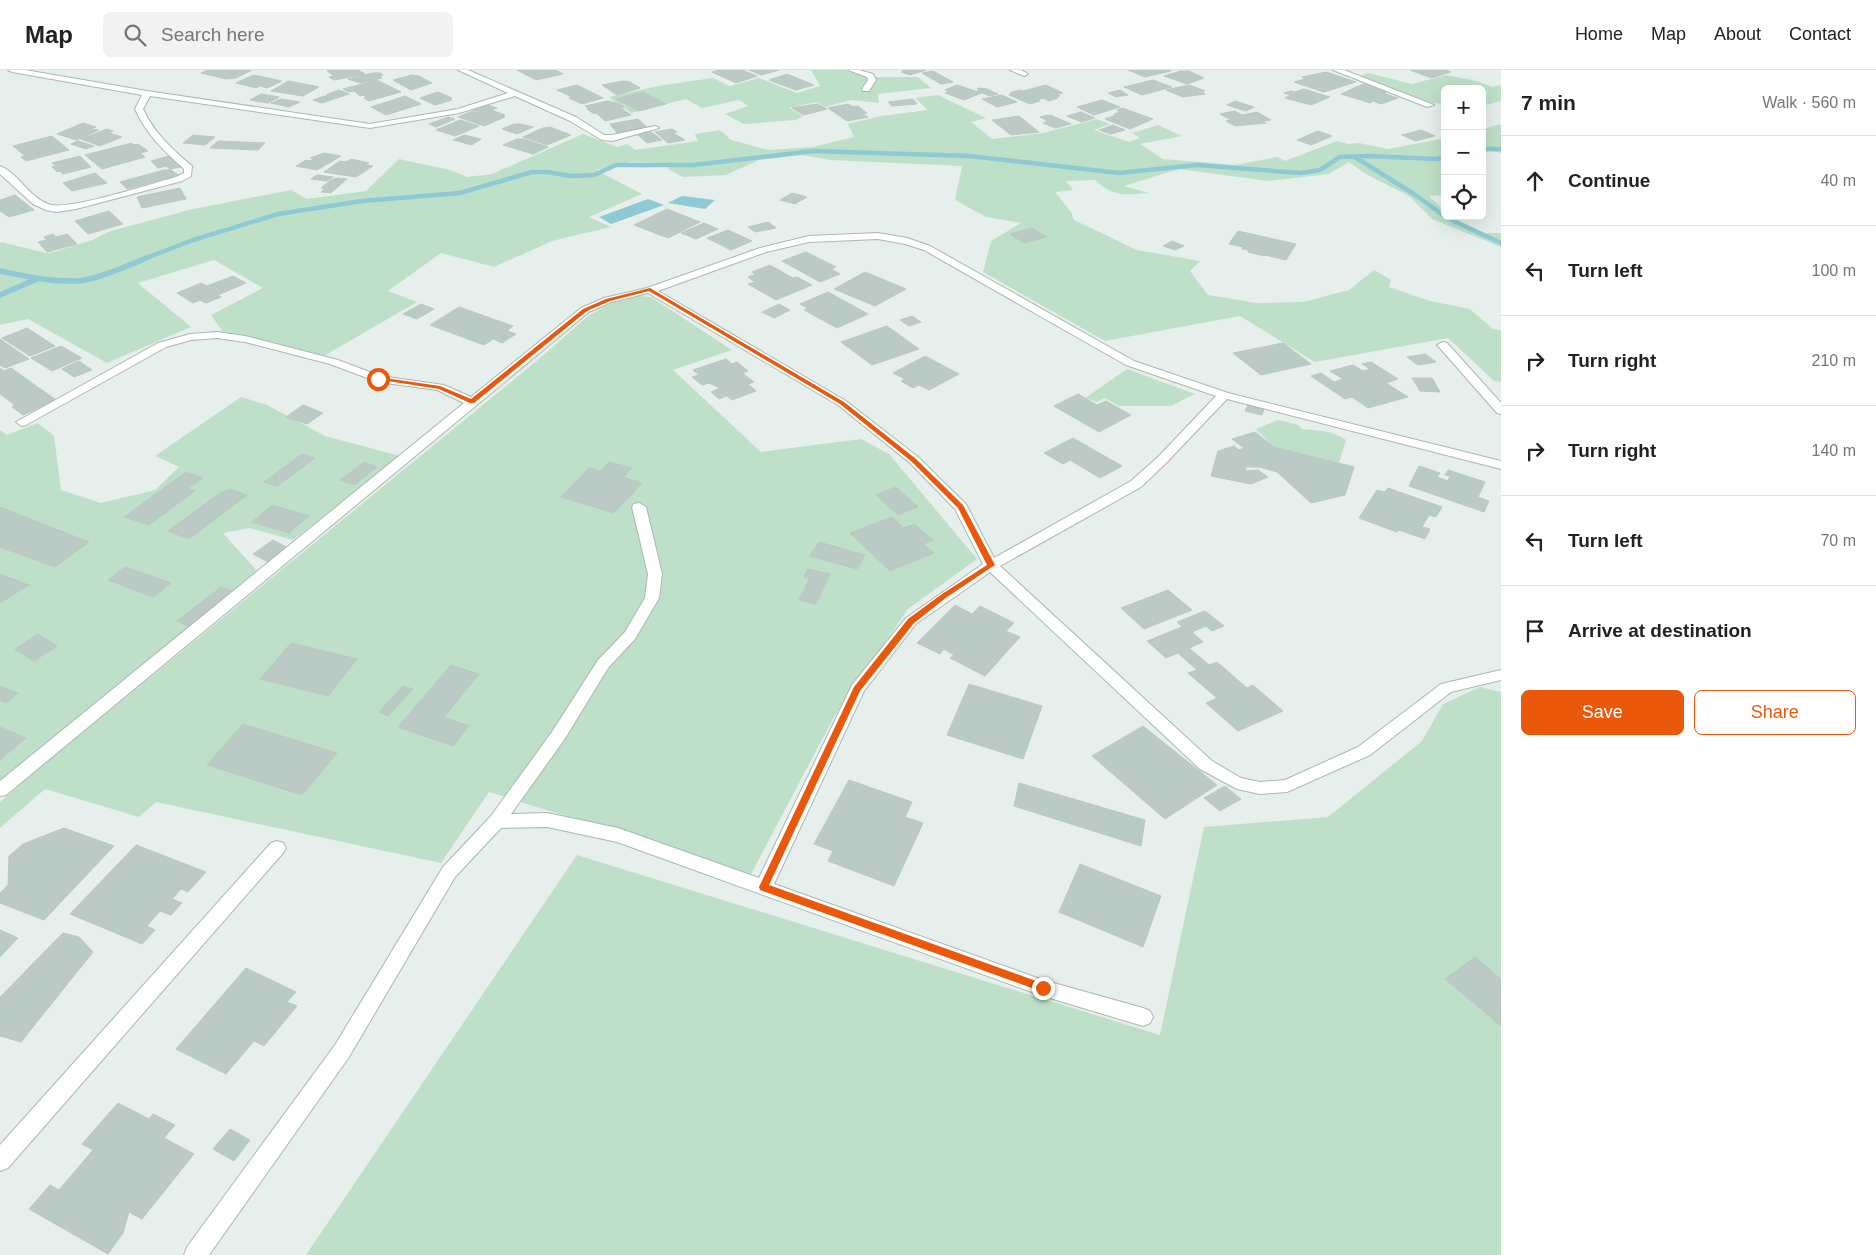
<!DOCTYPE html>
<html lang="en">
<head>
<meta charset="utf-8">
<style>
	body { margin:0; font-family:Arial,sans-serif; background:#f2f2f2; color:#222 }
	.controls { position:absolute; right:15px; top:15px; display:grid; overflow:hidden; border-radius:8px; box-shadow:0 5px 20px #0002 }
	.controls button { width:45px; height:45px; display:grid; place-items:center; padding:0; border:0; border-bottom:1px solid #e0e0e0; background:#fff; color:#222; font:25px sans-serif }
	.stop { position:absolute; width:15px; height:15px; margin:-11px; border:4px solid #ea580c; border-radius:50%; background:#fff }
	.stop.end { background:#ea580c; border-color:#fff; box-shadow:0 1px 5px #0008 }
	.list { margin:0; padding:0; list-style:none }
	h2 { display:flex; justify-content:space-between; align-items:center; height:65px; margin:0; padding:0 20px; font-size:21px }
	h2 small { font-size:16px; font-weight:400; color:#767676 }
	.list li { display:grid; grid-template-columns:32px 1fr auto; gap:15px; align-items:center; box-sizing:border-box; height:90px; padding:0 20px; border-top:1px solid #e0e0e0 }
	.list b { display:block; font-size:19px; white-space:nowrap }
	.list em { font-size:16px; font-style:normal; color:#767676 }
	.actions { display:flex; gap:10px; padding:15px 20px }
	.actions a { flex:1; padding:11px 0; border:1px solid #ea580c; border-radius:8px; text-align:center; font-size:18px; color:#ea580c }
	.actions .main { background:#ea580c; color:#fff }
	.icon { flex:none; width:28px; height:28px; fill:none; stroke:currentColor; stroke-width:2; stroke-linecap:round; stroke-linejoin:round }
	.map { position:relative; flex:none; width:1501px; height:1185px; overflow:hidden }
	header { display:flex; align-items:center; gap:30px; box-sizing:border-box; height:70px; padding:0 25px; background:#fff; border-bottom:1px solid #e0e0e0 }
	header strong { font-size:24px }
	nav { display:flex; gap:28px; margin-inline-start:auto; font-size:18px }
	.search { width:350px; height:45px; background:#f2f2f2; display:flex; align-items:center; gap:12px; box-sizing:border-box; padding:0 18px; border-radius:8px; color:#767676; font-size:19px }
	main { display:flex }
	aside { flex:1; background:#fff }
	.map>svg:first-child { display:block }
</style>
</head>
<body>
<header>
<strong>Map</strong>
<div class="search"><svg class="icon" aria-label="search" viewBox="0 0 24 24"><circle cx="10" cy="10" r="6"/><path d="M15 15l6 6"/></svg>Search here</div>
<nav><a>Home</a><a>Map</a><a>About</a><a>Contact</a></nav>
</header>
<main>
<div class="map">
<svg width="1501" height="1185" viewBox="0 0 1501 1185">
	<rect width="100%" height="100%" fill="#e6efeb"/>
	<!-- green -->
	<path fill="#bfe0c8" d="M811 0H844L865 7H918L931 18 878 24 879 33 851 30 825 37 816 32 789 38 803 46 796 50 744 54 725 44 748 36 739 30 702 38 686 29 631 43 609 27 658 16 713 8 730 16 759 8 797 23 820 16Z
		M1369 3 1412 14 1446 5 1476 11 1493 17 1501 15V31L1482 36V19H1445V34L1433 33 1357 7Z
		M938 25 986 48 971 52 992 69 1043 63 1097 49 1110 54 1094 60 1129 72 1140 68 1132 63 1158 55 1182 66 1140 74 1163 89 1235 95 1277 87 1285 91 1337 71 1348 74 1359 73 1388 79 1445 68V122L1443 125 1429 126 1445 141V146H1450L1484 163H1501V177L1432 149 1409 126 1364 103 1349 92 1329 104 1268 111 1179 99 1124 116 1149 123C1125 125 1113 127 1095 110L1066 111 1073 120 1055 122 1071 142 1074 150 1137 180 1200 191 1190 201 1208 225 1257 233 1303 232 1349 220 1374 200 1391 210 1389 217 1430 231 1470 239 1493 259 1501 260V312L1494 311 1448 268 1315 292 1240 246 1105 271 983 202 991 171 1021 153 986 147 955 130 962 96 831 90 802 85 759 90 726 105 683 107 668 99 669 93 630 92 596 100 642 124 589 147 611 157 552 171 494 197 441 183 388 221 417 232 324 286 222 261 211 245 263 218 214 190 138 213 191 257 107 293 28 249 0 255V173L2 172 46 183 54 182 92 170 111 161 189 140 291 120 307 129 366 121 399 89 450 100 467 107 492 104 583 64 617 77 627 74 635 80 698 71 695 64 720 60 731 70 769 80 813 77 854 67 848 54 881 46 928 40 915 28Z
		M1501 54V83L1490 81 1482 83V59Z
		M639 226 651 227 732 280 673 300 761 382 861 369 889 384 977 489 908 539 835 645 751 804 489 722 441 793 156 732 139 747 45 719 0 758V732L43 695 539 289 588 246 612 233Z
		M1127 299 1195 324 1171 336H1119L1105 328 1097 332 1085 328Z
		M241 327 267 335 325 366 400 386 293 470 249 458 223 463 259 503 0 713V360L7 365 38 353 54 366 61 420 101 433 155 420 179 397 155 386Z
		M1278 350 1299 355 1302 359C1316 360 1335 361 1346 370L1339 393 1274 377 1256 359Z
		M1480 617 1501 622V1185H306L577 785 1160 965 1204 757 1328 747 1422 671 1443 634Z"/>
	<!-- water -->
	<path fill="#8ec9d4" d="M682 126 715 130 705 139 668 133Z
		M648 129 664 135 611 154 599 147Z"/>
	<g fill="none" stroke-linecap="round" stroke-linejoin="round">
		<!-- stream-far1 -->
		<path stroke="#8ec9d4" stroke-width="4.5" d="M1482 79H1501
			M1355 87 1417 126 1447 148 1501 173
			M146 188 193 170 278 144 362 131 460 123 532 102H547L571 106 594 105 616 95H693L813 81 969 86 1119 103 1197 95 1300 103 1320 100 1340 87 1369 86 1437 89 1445 87"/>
		<!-- stream -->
		<path stroke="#8ec9d4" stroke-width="5.5" d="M0 201C25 206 50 212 76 211 97 210 129 195 149 187
			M0 225 37 209"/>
	</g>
	<!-- building -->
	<path fill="#bbcac4" stroke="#b8c9c2" d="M208 0H252L236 8 226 9 201 3Z
		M333 0H358L365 4 334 10 329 7 334 6 327 1Z
		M517 0H555L563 4 536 10Z
		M719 0H742L757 6 736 13 712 2Z
		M749 0H779L761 5Z
		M902 0H926L910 5 901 2 904 1Z
		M1128 0H1167L1171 1 1145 7Z
		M1410 0H1445L1451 2 1431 8Z
		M933 1 953 12 941 14 922 3Z
		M1181 1H1189L1204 8 1187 14 1164 6Z
		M1326 2 1356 12 1324 22 1294 12 1305 9 1302 7Z
		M373 3H380L383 5 379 7 382 8 360 13 348 9Z
		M787 4 814 15 796 20 769 10Z
		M254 5 282 11 267 18 260 16 256 18 236 13Z
		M412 5 419 6 432 13 411 20 393 10Z
		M377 10 401 22 369 31 364 28 367 27 363 25 360 26 354 21 348 22 343 19Z
		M1153 10 1172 17 1142 25 1124 17Z
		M288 11 304 14 319 17 303 26 271 21Z
		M623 11 630 12 640 18 617 25 602 15Z
		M1363 14 1388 21 1383 23 1398 28 1381 34 1373 31 1370 33 1341 24Z
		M577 15 603 28 582 34 569 28 572 27 557 20Z
		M957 15 981 23 964 30 945 23 949 21 945 20Z
		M1046 15 1063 23 1057 24 1060 26 1055 27 1058 28 1049 31 1043 28 1037 30 1040 31 1030 34 1009 25 1012 24 1010 23 1019 20 1023 21Z
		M1189 15 1205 21 1201 22 1205 24 1183 27 1166 20Z
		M980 18 987 19 998 24 990 26 977 21H980L977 19Z
		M1304 19 1330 27 1311 35 1285 28 1291 25 1284 23 1290 21 1295 22Z
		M339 20 349 24 322 33 313 30 324 26 329 27 330 26 326 25Z
		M1120 20 1128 25 1116 27 1108 23Z
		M438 22 452 28 449 29 452 30 435 35 420 28Z
		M643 22 666 34 639 41 616 29Z
		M261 24 279 27 268 33 250 30Z
		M1002 25 1017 32 997 37 982 29Z
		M405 26 421 34 386 45 371 37Z
		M281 29 300 32 289 37 271 33Z
		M913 29 917 34 892 36 888 32Z
		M1102 30 1120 37 1094 45 1077 37Z
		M608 31 619 34 624 37 621 38 631 45 605 51 596 43 594 44 587 39 589 38 585 36Z
		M1235 31 1254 37 1246 41 1227 35Z
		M817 34 827 39 804 45 792 38Z
		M848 34 853 37 858 36 867 43 863 44 868 47 847 51 828 38Z
		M487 35 497 38 491 40 505 45 502 46 505 47 484 56 458 47Z
		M1122 38 1153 49 1130 59 1105 49 1116 45 1114 44 1120 42 1117 40Z
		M1235 41 1242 45 1257 42 1271 50 1262 51 1266 53 1235 56 1226 51 1231 50 1220 44Z
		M1081 42 1095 48 1081 52 1067 46Z
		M1050 45 1071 54 1055 58 1043 53 1048 51 1040 47Z
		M1019 46 1039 62 1011 65 992 50Z
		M448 47 455 49 436 57 429 54Z
		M638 49 648 58 617 63 610 54Z
		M460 50 479 56 455 66 436 60Z
		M83 53 96 57 91 59 99 60 77 70 57 64Z
		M514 54H520L533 57 517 64 502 59Z
		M1113 55 1125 60 1111 64 1099 60Z
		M550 57 571 65 547 75 523 67 543 58Z
		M107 59 113 61 109 63 122 67 100 76 81 69Z
		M672 59 677 62 673 63 685 70 668 73 655 62Z
		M1421 60 1435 66 1415 71 1402 65Z
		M1318 61 1332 66 1311 75 1297 70Z
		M651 62 662 70 647 73 637 64Z
		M193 65 215 67 205 75 183 73Z
		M464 65 481 69 472 75 453 70Z
		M52 66 69 80 26 91 21 87 25 86 13 76Z
		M517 69H524L548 77 533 84 503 75Z
		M78 71 94 76 86 79 71 74Z
		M218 71 265 73 258 80 210 78Z
		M132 73 134 75 138 74 148 81 140 83 145 87 102 99 85 85Z
		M324 83 341 86 317 100 296 96 306 90 310 91 314 89 310 88Z
		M80 86 91 97 63 104 60 101 57 102 52 97 55 96 52 93Z
		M169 86 181 97 170 99 166 96 158 98 151 91Z
		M351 89 369 93 365 95 373 96 356 107 324 102 340 91 346 92Z
		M164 100H171L178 105 127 119 120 112Z
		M95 103 107 113 72 121 63 113Z
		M317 105 333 107 327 111 311 109Z
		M337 108 347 109 331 123 321 122 325 118H321L331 110Z
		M180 118 186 129 142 138 137 127Z
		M792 123 807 127 795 134 780 130Z
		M15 125 34 140 9 147 0 141V130Z
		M667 139 700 152 668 168 634 155Z
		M109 141 123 154 88 164 75 151Z
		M768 152 776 158 755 162 748 157Z
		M704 153 718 159 696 169 681 163Z
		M1032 158 1047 167 1024 173 1010 164Z
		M728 160 752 171 731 180 707 168Z
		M1238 161 1296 174 1286 190 1265 185 1264 186 1248 182 1249 180 1242 179 1243 177 1229 174Z
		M53 164 56 167 67 164 77 174 47 182 38 172 47 170 44 167Z
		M1172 171 1184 176 1175 180 1163 176Z
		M806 182 836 197 831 199 840 204 820 212 782 191Z
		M770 195 793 208 797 207 812 215 776 230 748 214 755 212 748 207 756 204 752 202Z
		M865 202 906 219 875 236 834 219Z
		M233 206 246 213 218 225 221 227 206 233 200 230 193 233 177 223 201 213 207 216Z
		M828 222 868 244 837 258 804 240 808 238 800 234Z
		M421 234 434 239 417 249 403 244Z
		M779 234 790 240 774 248 762 242Z
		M459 237 513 256 507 261 516 264 502 273 493 269 484 275 430 255Z
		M912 246 921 252 909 256 900 250Z
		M887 256 919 279 872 295 841 272Z
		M27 258 55 276 30 286 2 268Z
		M0 269 29 289 5 298 0 295Z
		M1283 273 1311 294 1261 305 1233 283Z
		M61 276 82 288 52 301 31 288Z
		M1425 284 1436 292 1418 295 1407 287Z
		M925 286 959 304 929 320 919 315 913 318 901 311 905 309 893 303Z
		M726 289 732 294 737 292 748 301 742 303 754 312 748 314 756 321 732 330 727 326 719 329 711 322 720 318 709 313 702 315 692 307 699 305 693 300Z
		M79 291 92 300 74 307 62 299Z
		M1371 292 1398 309 1386 313 1408 327 1368 338 1352 327 1345 329 1311 306 1321 303 1334 312 1343 309 1330 301 1353 295 1363 301 1370 299 1362 294Z
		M0 298 4 301 11 298 56 330 23 345 12 337 15 335 0 324Z
		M1412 308H1432L1440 322 1420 321Z
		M1078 324 1097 335 1106 331 1131 345 1099 362 1054 336Z
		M303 335 323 343 307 354 286 347Z
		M1248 335 1264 339 1262 345 1245 341Z
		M1255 362 1274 377 1354 397 1345 425 1311 433 1277 402 1260 397H1245L1246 401 1258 400 1268 407 1251 414 1211 406 1218 381 1234 376 1239 380 1244 378 1232 369Z
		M1073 368 1122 396 1100 408 1070 390 1063 394 1044 383Z
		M302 384 315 388 277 416 264 412Z
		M364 392 377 397 354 415 340 410Z
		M609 392 632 398 623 407 642 413 614 443 561 427 589 398 600 401Z
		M1419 396 1440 403 1437 407 1448 411 1450 406 1445 405 1448 400 1485 412 1478 427 1489 431 1484 442 1409 416Z
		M186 402 203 408 188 418 195 421 149 455 124 447Z
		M896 417 918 437 898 445 876 425Z
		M1388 418 1442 437 1436 447 1429 445 1422 457 1430 459 1425 469 1399 460 1397 462 1359 448 1377 420 1385 422Z
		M230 419 247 425 189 469 168 461 220 423Z
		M272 435 309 446 289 463 252 452Z
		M0 437 89 472 55 497 0 477Z
		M892 447 904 458 914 454 933 470 923 474 934 483 890 501 850 463Z
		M273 470 288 478 268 492 253 484Z
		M819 472 865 485 857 499 810 486Z
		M125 497 171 513 153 527 108 510Z
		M808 499 830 504 816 534 799 530 810 508 804 507Z
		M0 504 29 515 0 533Z
		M221 517 234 522 190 557 177 551Z
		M1168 520 1192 540 1144 559 1121 538Z
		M955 535 972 544 980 536 1014 553 1006 561 1020 567 985 606 950 588 954 585 944 579 940 584 917 573Z
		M1205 541 1224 556 1212 561 1206 556 1192 562 1203 572 1189 578 1209 595 1217 592 1247 618 1253 615 1283 641 1238 661 1206 633 1217 628 1188 603 1197 600 1178 583 1166 588 1147 571 1182 557 1177 552Z
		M38 564 57 576 34 591 15 579Z
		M291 573 357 589 328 626 260 609Z
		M451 595 479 604 444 647 469 656 453 676 398 657Z
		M969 614 1042 636 1023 689 947 665Z
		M0 616 18 623 6 633 0 630Z
		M403 616 413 619 388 646 379 642Z
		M243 654 337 683 302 725 207 695Z
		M1143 656 1217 715 1165 749 1092 686Z
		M0 657 26 668 0 690Z
		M849 710 912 732 905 747 923 753 894 816 828 791 833 781 814 774Z
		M1019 713 1145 750 1141 776 1014 736Z
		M1225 716 1241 729 1220 741 1204 728Z
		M64 758 114 776 44 850 0 833V823L8 815 9 786 23 774Z
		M136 775 206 802 188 822 181 819 172 829 182 833 171 845 160 841 147 856 155 860 142 874 70 844Z
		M1080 794 1161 826 1143 877 1059 842Z
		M0 860 18 868 0 887Z
		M63 863 79 867 93 882 21 972 0 966V927Z
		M1475 887 1501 909V956L1445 909Z
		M246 898 296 922 287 932 297 936 264 976 254 971 226 1004 176 979Z
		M118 1033 149 1049 153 1044 175 1055 164 1068 194 1084 142 1149 129 1142 123 1163 108 1184 29 1139 50 1115 59 1120 93 1080 82 1074Z
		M230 1059 250 1070 234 1091 213 1079Z"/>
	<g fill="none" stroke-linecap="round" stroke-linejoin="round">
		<!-- minor casing -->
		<g stroke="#a8b8b2" stroke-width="2">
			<path id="minor" d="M8 0H25L147 21 370 54 458 39 508 23 458 0H468L576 47 604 65H612L655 56 659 58 612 71 602 70 570 51 515 26 459 43 370 58 150 26 143 39C154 63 172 79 192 96L191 106 182 111 76 139 56 142 46 140 33 134 0 104V96C17 102 29 127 48 134 66 142 153 113 176 107L184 103V99C164 81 146 64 135 39L142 25 12 2Z
				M848 0H859L873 4 876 10 869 21H863L862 19 868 10 867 7Z
				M1010 0H1021L1028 4 1024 6Z
				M1333 0H1344L1434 35 1427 37Z
				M878 163 907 168 930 176 1134 291 1228 323 1501 391V399L1227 329 1166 393 1141 417 1000 496 1212 691 1241 708 1260 712 1285 710 1358 677 1441 614 1501 600V610L1451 622 1370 685 1287 722 1260 724 1237 719 1200 699 990 502 916 554 864 621 774 814 1043 910 1143 938 1150 941 1153 947 1150 953 1143 956 1043 926 617 772 547 757 501 758 455 807 349 987 209 1185H184L187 1177 335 975 443 797 491 746 552 662 598 590 625 562 645 528 648 504 632 437 634 434 639 433 646 437 662 504 659 528 635 569 608 598 564 670 511 744 547 743 618 758 759 808 852 615 906 548 983 494 955 439 910 393 838 335 648 223 612 232 589 242 6 725 0 726V711L464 333 437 320 378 312 330 294 245 272 217 268 191 270 166 277 26 355 22 356 16 352 158 273 190 264 217 262 245 266 338 290 380 306 444 315 471 327 581 238 604 228 647 218 760 178 809 166ZM878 169 905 174 924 180 1126 295 1216 326 1158 387 1131 411 994 488 966 434 918 387 846 331 658 221 766 182 809 172Z
				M1443 272 1447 273 1501 333V344L1497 343 1439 277 1437 275Z
				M277 771 283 773 286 778 283 783 8 1098 0 1101V1075L271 773Z"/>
		</g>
		<!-- minor -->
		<use href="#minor" fill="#fff" fill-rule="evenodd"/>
	</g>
	<!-- route -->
	<path fill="#ea580c" d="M650 218 844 332 916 389 963 435 995 495 947 527 914 553 860 621 769 815 1047 915 1049 918 1047 921 1043 922 760 820 759 817 854 617 908 549 942 524 987 495 958 438 911 391 840 334 649 221 610 231 587 241 474 333H470L439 319 375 309 378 307 440 316 471 329 583 239 606 229Z"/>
</svg>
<div class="controls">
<button>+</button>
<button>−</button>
<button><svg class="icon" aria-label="locate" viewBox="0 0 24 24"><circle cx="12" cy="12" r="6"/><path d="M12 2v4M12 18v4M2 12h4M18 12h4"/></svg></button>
</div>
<div class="stop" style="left:378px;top:309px"></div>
<div class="stop end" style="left:1043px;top:918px"></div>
</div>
<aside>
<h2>7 min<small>Walk · 560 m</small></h2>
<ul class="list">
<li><svg class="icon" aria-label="ahead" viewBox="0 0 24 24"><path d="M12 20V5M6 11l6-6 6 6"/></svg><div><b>Continue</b></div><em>40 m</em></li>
<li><svg class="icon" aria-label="left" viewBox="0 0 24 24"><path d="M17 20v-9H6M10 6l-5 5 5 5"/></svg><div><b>Turn left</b></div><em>100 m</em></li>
<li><svg class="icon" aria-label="right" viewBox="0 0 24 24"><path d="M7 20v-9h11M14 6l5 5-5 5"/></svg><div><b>Turn right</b></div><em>210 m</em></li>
<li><svg class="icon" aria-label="right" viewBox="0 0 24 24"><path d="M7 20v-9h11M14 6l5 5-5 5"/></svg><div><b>Turn right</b></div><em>140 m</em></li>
<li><svg class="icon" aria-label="left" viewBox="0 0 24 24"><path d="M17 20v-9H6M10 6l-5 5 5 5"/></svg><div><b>Turn left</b></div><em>70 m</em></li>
<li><svg class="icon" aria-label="arrive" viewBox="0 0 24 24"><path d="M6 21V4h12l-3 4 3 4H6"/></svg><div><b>Arrive at destination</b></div></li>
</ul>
<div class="actions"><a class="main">Save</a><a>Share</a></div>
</aside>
</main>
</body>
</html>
